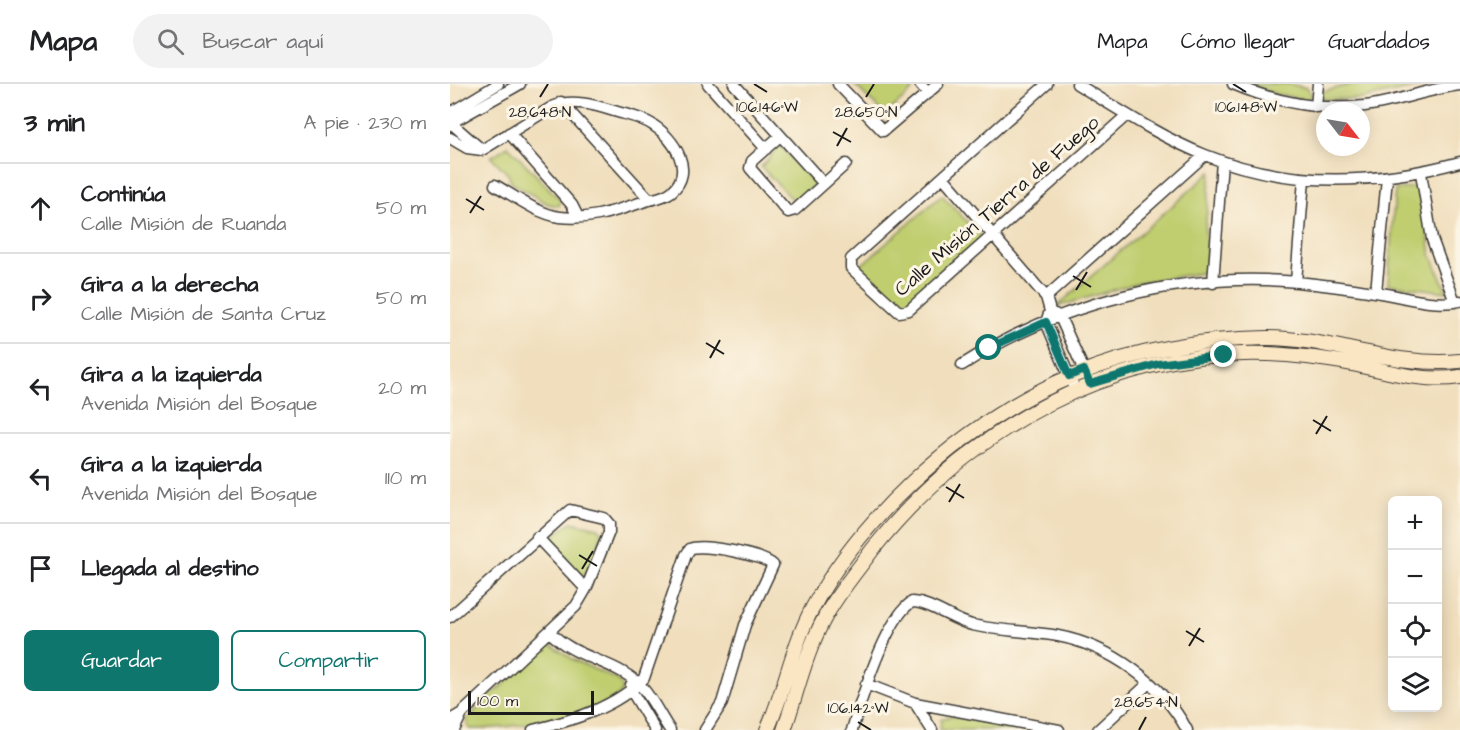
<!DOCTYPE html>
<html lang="es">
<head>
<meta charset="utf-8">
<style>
	body { margin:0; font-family:"Architects Daughter",sans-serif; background:#f2f2f2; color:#202124 }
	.controls { position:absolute; right:18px; bottom:18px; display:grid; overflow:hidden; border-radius:9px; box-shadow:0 3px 15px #0003 }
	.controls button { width:54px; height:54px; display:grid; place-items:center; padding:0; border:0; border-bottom:2px solid #e0e0e0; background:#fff; color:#202124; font:30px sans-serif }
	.compass { position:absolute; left:866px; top:18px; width:54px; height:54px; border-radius:50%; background:#fff; box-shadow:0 3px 15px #0003; rotate:121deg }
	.scale { position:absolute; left:18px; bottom:15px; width:126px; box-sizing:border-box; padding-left:6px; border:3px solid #1c1c1c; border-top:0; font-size:16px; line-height:21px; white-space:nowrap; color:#1c1c1c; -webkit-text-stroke:4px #fcf5e5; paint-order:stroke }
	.stop { position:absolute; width:18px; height:18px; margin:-14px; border:4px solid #0f766e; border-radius:50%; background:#fff }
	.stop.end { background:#0f766e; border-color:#fff; box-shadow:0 2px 6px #0008 }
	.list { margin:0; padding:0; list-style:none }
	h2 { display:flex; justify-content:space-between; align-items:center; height:78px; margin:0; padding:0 24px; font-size:26px }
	h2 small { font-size:20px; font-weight:400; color:#757577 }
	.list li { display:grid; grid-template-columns:39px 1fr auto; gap:18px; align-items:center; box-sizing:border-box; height:90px; padding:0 24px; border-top:2px solid #e0e0e0 }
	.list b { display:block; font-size:22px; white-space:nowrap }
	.list p { margin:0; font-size:20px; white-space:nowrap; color:#757577 }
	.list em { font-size:20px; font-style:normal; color:#757577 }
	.actions { display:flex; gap:12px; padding:18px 24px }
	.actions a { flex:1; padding:14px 0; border:2px solid #0f766e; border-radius:9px; text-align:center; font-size:21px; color:#0f766e }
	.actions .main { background:#0f766e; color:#fff }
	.icon { flex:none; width:33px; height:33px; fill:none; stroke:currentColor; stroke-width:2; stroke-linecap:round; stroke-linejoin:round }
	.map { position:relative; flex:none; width:1010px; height:646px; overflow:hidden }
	header { display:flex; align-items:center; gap:36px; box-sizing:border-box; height:84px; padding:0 30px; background:#fff; border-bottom:2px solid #e0e0e0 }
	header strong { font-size:28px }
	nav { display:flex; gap:33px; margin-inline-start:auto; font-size:21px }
	.search { width:420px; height:54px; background:#f2f2f2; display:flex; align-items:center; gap:15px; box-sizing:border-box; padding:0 21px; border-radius:33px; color:#757577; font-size:22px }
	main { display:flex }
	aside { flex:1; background:#fff }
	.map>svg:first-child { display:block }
</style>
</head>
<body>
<header>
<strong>Mapa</strong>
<div class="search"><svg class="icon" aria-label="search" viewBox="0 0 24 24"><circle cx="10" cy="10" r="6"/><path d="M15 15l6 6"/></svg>Buscar aquí</div>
<nav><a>Mapa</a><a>Cómo llegar</a><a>Guardados</a></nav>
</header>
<main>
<aside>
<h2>3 min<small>A pie · 230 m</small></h2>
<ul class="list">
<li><svg class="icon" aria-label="ahead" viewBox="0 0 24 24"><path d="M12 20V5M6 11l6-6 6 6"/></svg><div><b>Continúa</b><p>Calle Misión de Ruanda</p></div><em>50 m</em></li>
<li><svg class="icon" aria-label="right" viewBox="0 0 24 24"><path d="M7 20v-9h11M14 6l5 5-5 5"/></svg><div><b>Gira a la derecha</b><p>Calle Misión de Santa Cruz</p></div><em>50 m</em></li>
<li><svg class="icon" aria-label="left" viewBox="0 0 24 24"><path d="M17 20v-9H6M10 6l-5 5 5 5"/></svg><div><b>Gira a la izquierda</b><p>Avenida Misión del Bosque</p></div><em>20 m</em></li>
<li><svg class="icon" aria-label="left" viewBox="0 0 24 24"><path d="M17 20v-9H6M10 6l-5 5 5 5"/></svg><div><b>Gira a la izquierda</b><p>Avenida Misión del Bosque</p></div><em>110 m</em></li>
<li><svg class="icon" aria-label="arrive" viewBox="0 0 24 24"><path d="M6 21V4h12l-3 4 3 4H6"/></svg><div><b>Llegada al destino</b></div></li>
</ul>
<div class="actions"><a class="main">Guardar</a><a>Compartir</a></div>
</aside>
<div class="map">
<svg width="1010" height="646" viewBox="0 0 1010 646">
	<rect width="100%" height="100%" fill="#fcf5e5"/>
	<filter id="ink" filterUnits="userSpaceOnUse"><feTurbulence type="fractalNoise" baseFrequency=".0167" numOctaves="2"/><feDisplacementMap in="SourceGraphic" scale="12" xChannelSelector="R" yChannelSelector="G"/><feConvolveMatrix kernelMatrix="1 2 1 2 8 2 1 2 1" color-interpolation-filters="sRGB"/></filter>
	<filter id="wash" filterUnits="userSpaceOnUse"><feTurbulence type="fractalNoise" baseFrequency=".008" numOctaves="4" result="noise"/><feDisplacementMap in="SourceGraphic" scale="24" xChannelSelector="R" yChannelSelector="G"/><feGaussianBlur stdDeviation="1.35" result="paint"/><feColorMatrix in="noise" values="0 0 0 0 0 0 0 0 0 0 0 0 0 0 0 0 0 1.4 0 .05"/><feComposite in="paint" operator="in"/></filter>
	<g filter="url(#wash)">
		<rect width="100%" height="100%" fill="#f0debc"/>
		<!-- green -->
		<path fill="#c0ce70" stroke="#6e7546" stroke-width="1.5" d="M404 0H458L463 6 435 31Z
			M797 0H839L857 4 861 11 858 15 829 11Z
			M902 0H982L911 15 875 16 872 13V8Z
			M330 61 365 100 345 118 311 83Z
			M58 62 111 117 109 122 98 120 62 99 58 90 41 73Z
			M761 88 755 146 758 188 690 198 606 223Z
			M970 102 981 170 997 208 938 200 945 106Z
			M492 111 536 158 457 228 409 183Z
			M121 438 148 444 152 450 138 490 131 492 99 459 102 453Z
			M100 560 124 576 168 596 173 605C162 632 47 646 19 645L16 636 40 612Z
			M499 632 587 646H490L491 636Z"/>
	</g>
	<g filter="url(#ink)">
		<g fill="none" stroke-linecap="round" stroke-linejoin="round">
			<!-- minor casing -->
			<g stroke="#3c3934" stroke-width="13">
				<path id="minor" d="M258 0 316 65
					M284 0 374 100
					M388 0 433 47 488 0
					M470 0 478 9
					M597 0 401 175V184L449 228 459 226 677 31
					M627 0C668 25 710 53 755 71 838 104 925 101 1010 78
					M783 0C825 18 869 27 915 22 947 18 978 5 1010 1
					M111 18 200 116
					M866 23 868 0
					M0 29 48 0
					M59 49 122 121 128 133
					M330 52 302 77 300 84 338 128 345 126 396 80
					M0 54 17 64 32 66 102 23C121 14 145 21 164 27 177 31 191 33 203 41 224 54 246 88 221 108 214 113 207 114 199 116 170 125 142 137 110 133 88 130 64 112 45 101
					M32 66 1 39 70 0
					M971 89 982 155 1005 218
					M493 93 596 213 600 227 596 238 625 306
					M846 198 854 95
					M763 199 772 77
					M926 208 937 94
					M596 213 755 71
					M605 230 610 233 637 293
					M512 281C608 219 734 187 848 198 873 201 899 204 925 208 953 212 980 223 1010 217
					M87 453 136 505
					M0 533 120 426 154 434 159 440V448L136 505 126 522 12 629 0 636
					M100 548C124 574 162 576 188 599 201 611 210 632 220 646
					M416 600 465 619 609 646
					M181 601V606L205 646
					M465 619 482 646
					M4 646 12 629
					M83 646C121 637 167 623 194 594L236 471 240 465C252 459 313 471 323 481L295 541 272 619 255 646
					M402 646C411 616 436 534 462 518 482 519 502 536 522 541 550 547 579 547 608 552 660 562 712 599 737 646
					M648 646 699 599"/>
			</g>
			<!-- tertiary casing -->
			<g stroke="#3c3934" stroke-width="14">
				<path id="tertiary" d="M0 37V40"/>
			</g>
			<!-- secondary casing -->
			<g stroke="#3c3934" stroke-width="16">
				<path id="secondary" d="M317 646C335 606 342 562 363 523 388 476 423 435 461 399 563 303 676 256 817 254 882 254 945 284 1010 277
					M334 646C347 609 355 570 374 535 387 510 406 488 423 465 520 344 660 265 818 270 846 271 875 275 903 280 938 287 974 299 1010 293"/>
			</g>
			<!-- minor -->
			<use href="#minor" stroke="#fff" stroke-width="10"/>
			<!-- tertiary -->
			<use href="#tertiary" stroke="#fff" stroke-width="12"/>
			<!-- secondary -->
			<use href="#secondary" stroke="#fbe6c4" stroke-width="14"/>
		</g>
	</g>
	<g fill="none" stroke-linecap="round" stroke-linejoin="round" filter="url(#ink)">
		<!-- route -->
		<path stroke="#0f766e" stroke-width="8" d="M539 264 596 238 619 292 634 286 640 300 708 280 774 271"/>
	</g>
	<!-- ticks -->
	<path fill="none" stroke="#1c1c1c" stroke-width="2" d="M304 0 317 8M783 0 796 8M90 13 98 0M416 13 424 0M383 48 401 58M387 62 397 44M16 115 34 126M20 129 31 112M623 192 641 203M626 206 637 188M256 259 274 270M260 274 270 256M863 336 881 347M866 350 877 332M496 403 514 414M499 418 510 400M129 471 147 482M132 485 143 467M736 547 754 558M739 562 750 544M408 638 421 646M689 646 696 633"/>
	<g text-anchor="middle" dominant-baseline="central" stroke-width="6" stroke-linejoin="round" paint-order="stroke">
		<!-- street labels -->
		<g font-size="20" fill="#1c1c1c" stroke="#fcf5e5">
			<text transform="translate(547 122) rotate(-41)">Calle Misión Tierra de Fuego</text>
		</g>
	</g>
	<g font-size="15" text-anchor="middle" fill="#1c1c1c" stroke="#fcf5e5" stroke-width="6" stroke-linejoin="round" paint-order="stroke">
		<text x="796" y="28">106.148°W</text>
		<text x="317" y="28">106.146°W</text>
		<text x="90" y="33">28.648°N</text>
		<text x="416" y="33">28.650°N</text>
		<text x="696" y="623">28.654°N</text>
		<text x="408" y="629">106.142°W</text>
	</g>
</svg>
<div class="controls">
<button>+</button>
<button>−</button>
<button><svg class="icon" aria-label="locate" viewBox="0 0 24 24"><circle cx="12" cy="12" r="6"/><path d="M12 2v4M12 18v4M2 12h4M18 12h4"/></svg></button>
<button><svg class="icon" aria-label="layers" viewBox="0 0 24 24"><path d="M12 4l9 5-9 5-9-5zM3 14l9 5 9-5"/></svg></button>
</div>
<svg class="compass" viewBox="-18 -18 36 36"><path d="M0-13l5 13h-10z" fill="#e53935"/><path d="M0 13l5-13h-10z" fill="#757577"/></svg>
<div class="scale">100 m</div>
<div class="stop" style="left:539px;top:264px"></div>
<div class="stop end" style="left:774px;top:271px"></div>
</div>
</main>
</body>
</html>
